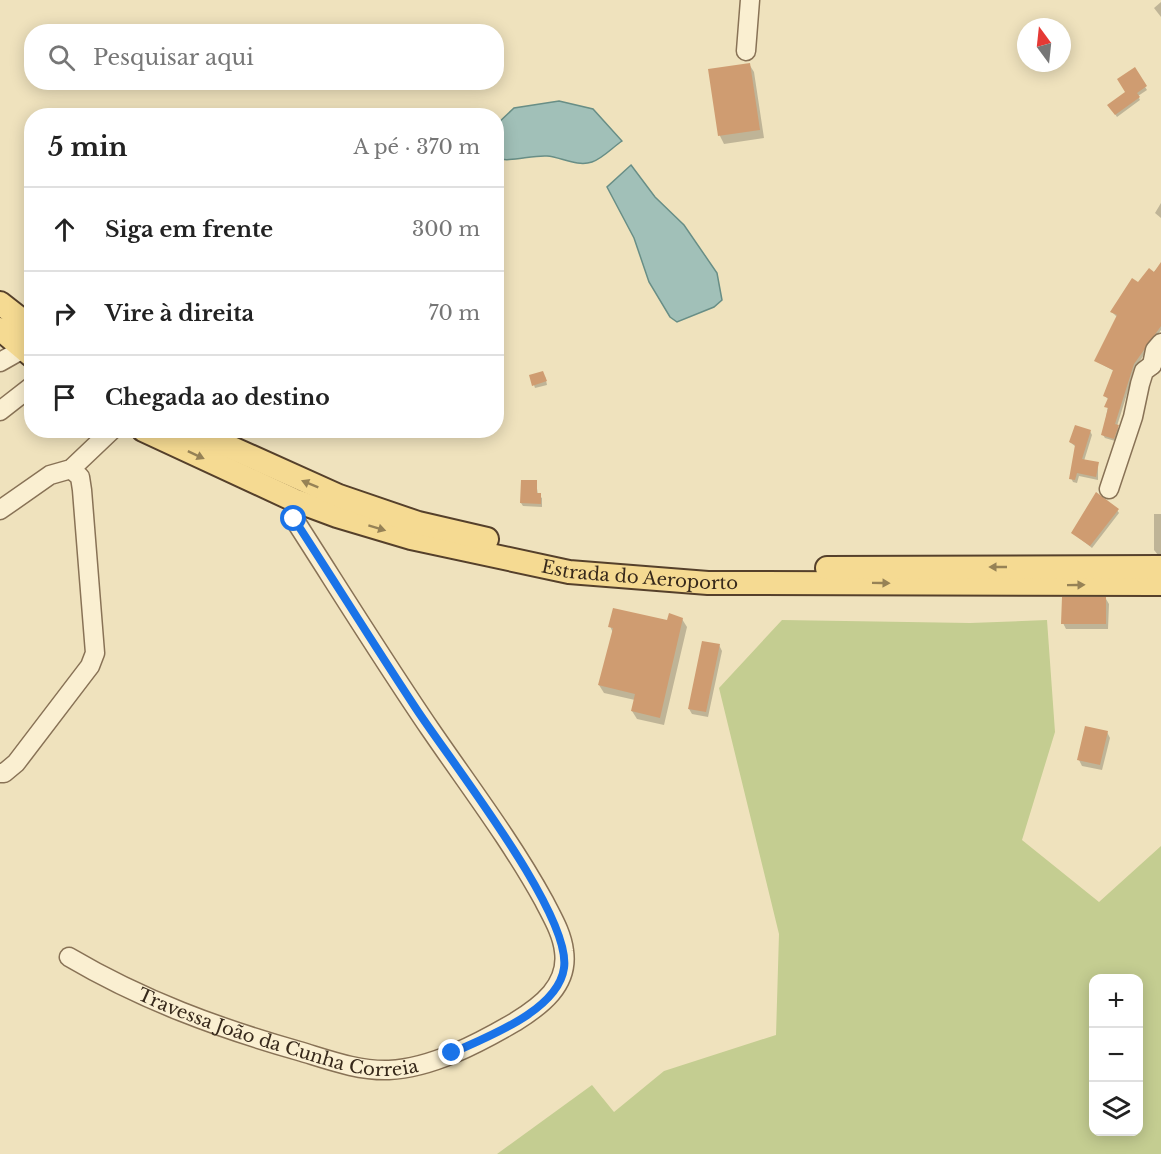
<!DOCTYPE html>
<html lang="pt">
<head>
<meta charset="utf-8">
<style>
	body { margin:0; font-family:"Libre Baskerville",serif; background:#f2f2f2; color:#222 }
	.controls { position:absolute; right:18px; bottom:18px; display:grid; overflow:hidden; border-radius:12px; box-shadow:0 3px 15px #0003 }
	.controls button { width:54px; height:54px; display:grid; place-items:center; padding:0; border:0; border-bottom:2px solid #e0e0e0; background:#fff; color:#222; font:30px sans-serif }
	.compass { position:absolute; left:1017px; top:18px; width:54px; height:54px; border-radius:50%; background:#fff; box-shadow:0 3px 15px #0003; rotate:345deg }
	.stop { position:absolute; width:18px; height:18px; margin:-14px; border:4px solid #1a73e8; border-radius:50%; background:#fff }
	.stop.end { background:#1a73e8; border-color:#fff; box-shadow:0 2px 6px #0008 }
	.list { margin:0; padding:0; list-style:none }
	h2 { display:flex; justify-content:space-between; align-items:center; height:78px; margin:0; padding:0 24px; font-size:26px }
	h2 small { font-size:20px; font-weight:400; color:#767676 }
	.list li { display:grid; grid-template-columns:39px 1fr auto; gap:18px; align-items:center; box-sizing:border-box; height:84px; padding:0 24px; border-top:2px solid #e0e0e0 }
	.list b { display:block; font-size:22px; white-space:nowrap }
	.list em { font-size:20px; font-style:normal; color:#767676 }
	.icon { flex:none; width:33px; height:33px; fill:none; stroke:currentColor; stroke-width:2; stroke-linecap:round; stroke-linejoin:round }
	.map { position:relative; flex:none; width:1161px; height:1154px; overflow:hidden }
	.search { position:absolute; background:#fff; box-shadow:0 3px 15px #0003; left:24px; top:24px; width:480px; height:66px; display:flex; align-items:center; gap:15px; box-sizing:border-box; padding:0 21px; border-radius:24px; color:#767676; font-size:22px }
	.panel { position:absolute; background:#fff; box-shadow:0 3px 15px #0003; left:24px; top:108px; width:480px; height:330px; border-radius:24px }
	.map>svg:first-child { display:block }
</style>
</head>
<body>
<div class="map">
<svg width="1161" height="1154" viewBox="0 0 1161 1154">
	<rect width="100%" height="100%" fill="#efe2bd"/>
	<!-- green -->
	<path fill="#c4cd91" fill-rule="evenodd" d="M782 620 970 623 1047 620 1055 732 1022 840 1099 902 1161 846V1154H497L592 1085 614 1112 664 1071 776 1035 779 934 719 688ZM1094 978H1138V1132H1094Z"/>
	<!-- water -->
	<path fill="#a1c0b8" stroke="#688e86" stroke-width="1.5" d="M559 101 593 109 622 141C613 147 602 159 592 162 577 167 561 157 547 156 531 155 508 163 497 158V124L514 108Z
		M631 165 655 197 684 225 717 273 722 300 714 307 677 322 670 317 649 282 634 238 607 187Z"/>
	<!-- shadow -->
	<path fill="#0003" d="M1161 2V17L1154 8Z
		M749 64 754 72 764 138 724 144 720 136 710 70Z
		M1134 70 1147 90 1138 96 1140 100 1117 117 1109 105 1127 92Z
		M1161 203V218L1155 213Z
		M1161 265V330L1135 368 1117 426 1119 429 1115 441 1105 438 1103 435 1109 400 1105 396 1114 371 1096 361 1117 317 1112 312Z
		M545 376 547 385 535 388 534 385Z
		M1090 431 1092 435 1084 461 1098 464V480L1079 476 1077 483 1073 482 1071 478 1076 447 1070 442Z
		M536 482 538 495 542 498V507L523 506 521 503Z
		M1117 510 1119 513 1092 548 1073 533Z
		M1154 514H1161V555H1158L1154 550Z
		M1106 599 1109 604 1108 629H1066L1063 623Z
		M682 619 687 627 664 725 637 719 632 711 635 700 604 693 599 685 613 633 610 626Z
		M719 645 722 651 708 717 692 714 689 709Z
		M1107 732 1110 738 1102 770 1082 766 1079 760Z"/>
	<!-- building -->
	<path fill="#cf9c71" d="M750 63 760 130 718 136 708 69Z
		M1135 67 1147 86 1137 93 1140 97 1115 115 1107 105 1125 92 1117 79Z
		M1161 262V326L1134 364 1115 424 1119 425 1114 439 1101 435 1108 408 1104 407 1108 398 1103 396 1113 370 1094 361 1117 315 1110 312 1132 278 1138 282 1149 268 1154 272Z
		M543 371 547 381 532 386 529 375Z
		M1075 425 1091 430 1082 459 1099 462 1096 477 1077 473 1075 480 1069 479 1075 445 1069 442Z
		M521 480H537V493H541V504L520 503Z
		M1096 492 1119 509 1090 546 1071 533Z
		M1062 597H1106V624H1061Z
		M613 608 667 620 669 613 683 618 660 718 631 711 635 694 598 685 613 628 608 627Z
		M702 641 720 644 706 712 688 709Z
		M1085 726 1108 731 1100 765 1077 760Z"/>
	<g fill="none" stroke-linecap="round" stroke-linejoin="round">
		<!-- minor casing -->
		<g stroke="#887256" stroke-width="21">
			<g id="minor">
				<path d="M746 51 750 0"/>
				<path d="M0 362 23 349 30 340"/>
				<path d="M1152 365 1155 350 1161 343"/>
				<path d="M0 411 32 386"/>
				<path d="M1109 489 1133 417 1140 384 1144 371 1152 365"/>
				<path d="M0 510 50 475 71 469 112 430"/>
				<path d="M0 773H4L16 763 90 666 95 653 82 490 80 477 71 469"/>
				<path id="s1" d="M69 957C142 1000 218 1028 299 1051 329 1060 358 1071 389 1070 432 1068 479 1043 515 1022 541 1006 569 985 564 951 562 933 552 917 544 901 511 841 469 786 430 729 383 660 339 589 294 519V500"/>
			</g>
		</g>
		<!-- major casing -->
		<g stroke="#55402b" stroke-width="26">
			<g id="major">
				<path d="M0 303 32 328"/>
				<path d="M0 329 32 356"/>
				<path id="s2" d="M143 430 294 500 337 516 411 538 569 572 708 583 1161 584"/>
				<path d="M192 430 339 496 418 523 487 539"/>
				<path d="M827 568 1161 567"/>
			</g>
		</g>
		<!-- minor -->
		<use href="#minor" stroke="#faefd1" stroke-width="18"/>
		<!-- major -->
		<use href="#major" stroke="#f5da92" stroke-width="22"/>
	</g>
	<!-- one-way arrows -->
	<defs><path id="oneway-solid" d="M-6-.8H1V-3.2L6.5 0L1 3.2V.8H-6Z" transform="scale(1.5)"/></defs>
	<g fill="#968256">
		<use href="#oneway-solid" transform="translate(196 455) rotate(25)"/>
		<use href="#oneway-solid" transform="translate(310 484) rotate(-158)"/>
		<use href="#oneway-solid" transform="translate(377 528) rotate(17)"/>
		<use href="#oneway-solid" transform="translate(998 567) rotate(180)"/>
		<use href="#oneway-solid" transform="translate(881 583) rotate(1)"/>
		<use href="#oneway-solid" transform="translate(1076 585) rotate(-1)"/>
	</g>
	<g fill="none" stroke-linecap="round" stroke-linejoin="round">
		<!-- route -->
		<path stroke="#1a73e8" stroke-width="8" d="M294 519C335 582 374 645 415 707 448 758 572 914 564 968 558 1011 486 1037 452 1053"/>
	</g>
	<g text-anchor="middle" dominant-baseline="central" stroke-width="6" stroke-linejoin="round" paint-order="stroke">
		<!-- street labels -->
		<g font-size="18" fill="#37291b" stroke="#f7eccd">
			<text stroke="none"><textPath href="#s2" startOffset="522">Estrada do Aeroporto</textPath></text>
			<text stroke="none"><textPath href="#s1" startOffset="225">Travessa João da Cunha Correia</textPath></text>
		</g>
	</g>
</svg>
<div class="controls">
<button>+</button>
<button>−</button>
<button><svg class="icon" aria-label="layers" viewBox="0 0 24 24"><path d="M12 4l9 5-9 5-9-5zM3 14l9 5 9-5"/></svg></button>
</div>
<svg class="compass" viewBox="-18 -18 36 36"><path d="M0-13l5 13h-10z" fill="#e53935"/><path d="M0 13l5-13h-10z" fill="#767676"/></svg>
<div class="stop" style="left:294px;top:519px"></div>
<div class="stop end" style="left:452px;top:1053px"></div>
<div class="search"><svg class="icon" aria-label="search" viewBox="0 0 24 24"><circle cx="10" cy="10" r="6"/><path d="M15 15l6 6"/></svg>Pesquisar aqui</div>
<section class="panel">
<h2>5 min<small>A pé · 370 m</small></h2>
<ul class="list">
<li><svg class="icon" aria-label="ahead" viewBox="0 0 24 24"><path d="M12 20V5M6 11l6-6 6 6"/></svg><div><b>Siga em frente</b></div><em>300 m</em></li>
<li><svg class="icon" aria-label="right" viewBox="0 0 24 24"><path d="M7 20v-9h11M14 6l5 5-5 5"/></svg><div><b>Vire à direita</b></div><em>70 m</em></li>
<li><svg class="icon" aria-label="arrive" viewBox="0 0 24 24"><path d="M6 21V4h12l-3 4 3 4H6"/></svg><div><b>Chegada ao destino</b></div></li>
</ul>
</section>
</div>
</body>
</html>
